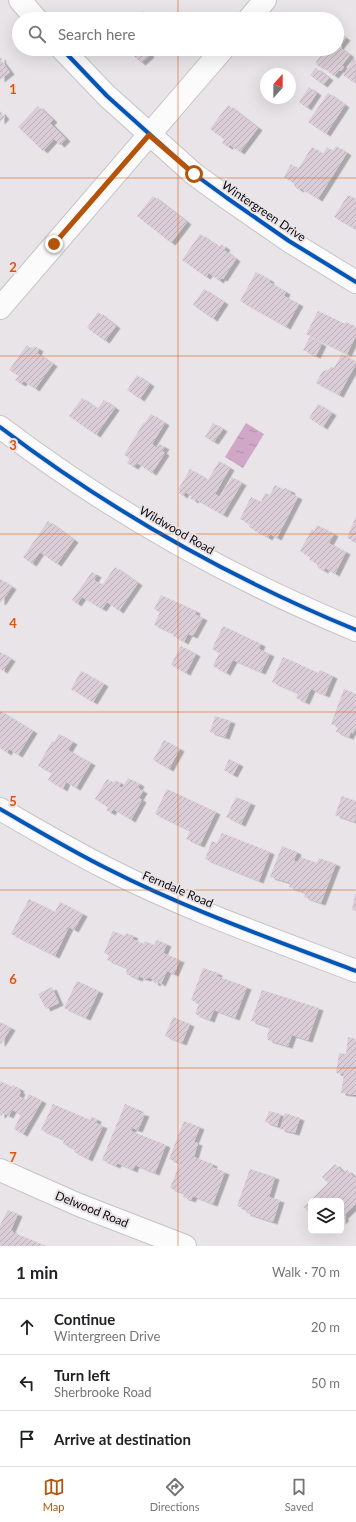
<!DOCTYPE html>
<html lang="en">
<head>
<meta charset="utf-8">
<style>
	body { margin:0; font-family:Lato,sans-serif; background:#f6f6f6; color:#202124 }
	.controls { position:absolute; right:12px; bottom:12px; display:grid; overflow:hidden; border-radius:6px; box-shadow:0 4px 16px #0002 }
	.controls button { width:36px; height:36px; display:grid; place-items:center; padding:0; border:0; border-bottom:1px solid #e0e0e0; background:#fff; color:#202124; font:20px sans-serif }
	.compass { position:absolute; left:260px; top:68px; width:36px; height:36px; border-radius:50%; background:#fff; box-shadow:0 4px 16px #0002; rotate:21deg }
	.stop { position:absolute; width:12px; height:12px; margin:-9px; border:3px solid #b45309; border-radius:50%; background:#fff }
	.stop.end { background:#b45309; border-color:#fff; box-shadow:0 1px 4px #0008 }
	.list { margin:0; padding:0; list-style:none }
	h2 { display:flex; justify-content:space-between; align-items:center; height:52px; margin:0; padding:0 16px; font-size:17px }
	h2 small { font-size:13px; font-weight:400; color:#757577 }
	.list li { display:grid; grid-template-columns:26px 1fr auto; gap:12px; align-items:center; box-sizing:border-box; height:56px; padding:0 16px; border-top:1px solid #e0e0e0 }
	.list b { display:block; font-size:15px; white-space:nowrap }
	.list p { margin:0; font-size:13px; white-space:nowrap; color:#757577 }
	.list em { font-size:13px; font-style:normal; color:#757577 }
	.icon { flex:none; width:22px; height:22px; fill:none; stroke:currentColor; stroke-width:2; stroke-linecap:round; stroke-linejoin:round }
	.map { position:relative; flex:none; width:356px; height:1246px; overflow:hidden }
	.search { position:absolute; background:#fff; box-shadow:0 4px 16px #0002; left:12px; right:12px; top:12px; height:44px; display:flex; align-items:center; gap:10px; box-sizing:border-box; padding:0 14px; border-radius:22px; color:#757577; font-size:15px }
	.sheet { height:220px; background:#fff }
	nav { display:flex; justify-content:space-around; align-items:center; box-sizing:border-box; height:56px; border-top:1px solid #e0e0e0; background:#fff; font-size:11px; color:#757577 }
	nav a { display:grid; justify-items:center; gap:2px }
	nav .on { color:#b45309 }
	.map>svg:first-child { display:block }
</style>
</head>
<body>
<div class="map">
<svg width="356" height="1246" viewBox="0 0 356 1246">
	<defs>
		<pattern id="water-ripples" width="26" height="14" patternUnits="userSpaceOnUse"><rect width="26" height="14" fill="#d0a7c6"/><path d="M2 4q2-2 4 0t4 0M15 11q2-2 4 0t4 0" fill="none" stroke="#b18fa9"/></pattern>
		<pattern id="building-hatch" width="6" height="6" patternUnits="userSpaceOnUse"><rect width="6" height="6" fill="#dacdd7"/><path d="M-1 1l2-2M0 6l6-6M5 7l2-2" fill="none" stroke="#baafb7"/></pattern>
		<filter id="shadow"><feDropShadow dx="4.5" dy="2.5" stdDeviation="0" flood-color="#0004"/></filter>
	</defs>
	<rect width="100%" height="100%" fill="#e8e4e7"/>
	<!-- water -->
	<path fill="url(#water-ripples)" d="M246 423 264 434 243 468 225 457Z"/>
	<!-- building -->
	<path fill="url(#building-hatch)" filter="url(#shadow)" d="M143 11 151 19H135Z
		M339 33 346 38 339 47 350 55 342 65 344 67 341 71 339 70 334 76 321 66 320 67 316 64V62L326 49H337V35Z
		M127 49H147L146 50 150 55 141 63Z
		M0 57 2 59 1 60 10 72 0 80Z
		M354 59 356 61 355 83 343 75Z
		M316 68 329 78 323 85 310 75Z
		M309 87 317 93 307 108 299 102Z
		M328 93 345 105 326 134 308 122Z
		M228 105 258 128 240 152 230 145 228 147 222 143 224 139 210 129Z
		M38 106 53 120 50 123 66 139 60 145 54 139 43 151 18 127Z
		M0 111 5 117 0 122Z
		M336 146 347 153 318 199 300 188 299 190 294 186 295 184 284 177 291 164 298 169 312 147 323 154 327 147 333 151Z
		M348 195 356 199V230L334 217Z
		M153 196 187 222 171 243 137 216Z
		M200 234 219 247 221 244 226 248 224 250 236 259 223 279 221 278 219 281 209 273 206 277 182 260Z
		M256 272 270 280 269 282 286 292 284 296 299 304 286 327 240 301Z
		M204 289 224 302 213 319 193 305Z
		M318 311 345 324 346 322 356 327V336L347 354 306 334Z
		M98 312 116 326 105 341 87 328Z
		M310 337 322 344 316 356 303 350Z
		M27 345 32 349 34 346 39 349 37 353 53 364 35 389 24 381 21 384 15 380 19 376 9 370Z
		M342 354 356 362V364L339 395 316 383 322 372 329 369 331 367 334 368Z
		M137 375 150 384 140 399 127 390Z
		M82 398 97 409 104 400 115 408 96 435 69 416Z
		M318 404 332 413 323 427 309 418Z
		M151 414 165 423 152 444 157 448 159 444 165 447 162 451 165 453 152 473 137 463 134 467 127 463 130 458 124 455 144 422 145 423Z
		M213 423 223 429 214 442 205 437Z
		M219 461 230 468 215 494 220 497 232 477 242 483 223 515 195 499 194 501 190 498 192 496 185 492 183 496 179 493 180 491 178 490 190 469 208 480Z
		M275 485 284 490 285 488 291 491 290 493 298 497 277 538 270 534 268 538 249 527 250 524 240 519 251 497 261 502 265 493 270 495Z
		M356 516V542L347 538Z
		M48 521 74 540 57 564 40 552 32 564 23 557Z
		M317 525 334 534 329 543 346 552 335 574 325 568 324 571 317 567 318 565 309 559 310 557 300 551 312 529 314 531Z
		M115 567 138 583 119 611 107 602 102 609 82 597 77 604 72 600 92 572 97 575 94 580 102 585Z
		M0 579 12 587 1 603 0 602Z
		M161 595 196 611 195 614 203 618 193 636 188 634 184 642 173 636 174 634 154 625 160 612 154 609Z
		M223 626 261 644 259 649 270 654 261 672 233 660 226 673 213 666 219 653 212 649Z
		M181 646 196 654 186 673 171 665Z
		M0 652 11 659 3 671 0 669Z
		M283 657 318 673 320 670 333 676 325 695 311 689 305 702 296 698 298 693 272 682Z
		M81 671 104 684 93 702 71 689Z
		M344 689 356 694V727L353 734 351 732 349 737 336 732 338 727 331 724Z
		M0 711 33 731 18 755 9 749 7 753 0 748Z
		M215 716 231 721 225 737 210 732Z
		M59 734 73 742 68 750 91 763 76 788 66 782 63 789 48 780 52 773 38 766 52 741 54 742Z
		M164 740 180 749 169 769 153 760Z
		M229 759 239 764 233 775 224 770Z
		M128 778 140 784 138 788 143 791 139 798 142 800 131 820 113 809 111 813 106 810 108 807 95 799 107 779 114 783 115 780 121 783 119 786 122 788Z
		M167 789 216 812 200 845 186 839 190 831 155 814Z
		M342 796 356 801 355 822 335 815Z
		M236 797 251 803 241 824 226 817Z
		M222 833 270 852 259 881 205 859 212 841 217 843Z
		M282 846 297 852 294 861 298 862 300 857 317 863 319 858 336 864 321 903 304 897 306 893 289 887 291 883 270 877Z
		M355 894H356V911L352 910Z
		M29 899 55 912 60 902 83 914 74 930 69 927 55 956 11 934Z
		M113 931 125 936 126 933 134 936 132 939 144 944 145 941 154 945 157 940 167 944 163 953 180 960 174 974 167 971 161 984 157 981 156 984 153 982 154 980 148 977 147 979 140 977 141 974H140L138 979 126 974 127 968 107 960 109 955 104 953Z
		M203 968 218 973 217 976 247 987 235 1018 214 1010 210 1020 195 1014 199 1003 191 1000Z
		M77 981 99 991 86 1018 64 1008Z
		M52 987 59 1003 46 1009 38 994Z
		M262 990 319 1008 308 1040 292 1035 288 1046 268 1040 267 1036 270 1027 251 1021Z
		M173 1017 190 1024 182 1043 165 1036Z
		M0 1022 11 1028 1 1044 0 1043Z
		M348 1037 356 1039V1095L341 1093 344 1074 336 1073 339 1053 346 1054Z
		M0 1081 12 1087 13 1085 20 1089 19 1091 21 1092 19 1096 26 1100 29 1094 42 1101 23 1134 14 1129 21 1114 12 1110 9 1116 3 1113 1 1116 0 1115Z
		M53 1104 90 1120 91 1117 97 1119 96 1123 103 1126 88 1159 74 1152 75 1149 63 1144 64 1140 41 1130Z
		M125 1104 139 1110 138 1112 145 1114 138 1130 132 1128 131 1131 166 1145 155 1173 135 1165 133 1170 117 1163 116 1166 102 1160Z
		M269 1111 281 1114 277 1126 265 1122Z
		M285 1113 300 1118 295 1133 280 1129Z
		M184 1121 200 1127 194 1142 198 1143 194 1157 213 1164 212 1167 225 1172 213 1204 193 1196 191 1200 183 1197 185 1194 170 1188 180 1163 169 1159Z
		M335 1164 344 1173 347 1170 355 1178 356 1177V1204L343 1217 345 1218 341 1222V1201H311V1214L304 1207 328 1183 322 1177Z
		M250 1169 275 1177 269 1197 280 1200 273 1222 246 1213 247 1209 237 1206Z
		M8 1210 18 1214 11 1230 13 1231 12 1232 46 1246H0V1225Z"/>
	<g fill="none" stroke-linecap="round" stroke-linejoin="round">
		<!-- minor casing -->
		<g stroke="#c5c3c4" stroke-width="24">
			<path id="minor" d="M20 0 36 19
				M249 19 265 0
				M62 49 107 96 194 174 227 198 289 241 356 282
				M0 308 223 49
				M0 427C108 509 230 578 356 630
				M0 809C35 829 70 850 106 868 186 909 272 939 356 971
				M0 1170 79 1205 185 1246"/>
		</g>
		<!-- minor -->
		<use href="#minor" stroke="#fcfbfb" stroke-width="22"/>
		<!-- cycleway casing -->
		<g stroke="#e9e3e8" stroke-width="6">
			<path id="cycleway" d="M62 49 107 96 194 174 227 198 289 241 356 282
				M0 427C108 509 230 578 356 630
				M0 809C35 829 70 850 106 868 186 909 272 939 356 971"/>
		</g>
		<!-- cycleway -->
		<use href="#cycleway" stroke="#0057b8" stroke-width="4"/>
	</g>
	<g fill="none" stroke-linecap="round" stroke-linejoin="round">
		<!-- route -->
		<path stroke="#b45309" stroke-width="5" d="M54 244 149 135 194 174"/>
	</g>
	<!-- grid -->
	<path fill="none" stroke="#dd550c" stroke-width="1" stroke-opacity="0.55" d="M178 0V19M178 49V1246M0 178H356M0 356H356M0 534H356M0 712H356M0 890H356M0 1068H356"/>
	<g text-anchor="middle" dominant-baseline="central" stroke-width="4" stroke-linejoin="round" paint-order="stroke">
		<!-- street labels -->
		<g font-size="12" fill="#0e0c0e" stroke="#e9e3e8">
			<text transform="translate(264 211) rotate(34)">Wintergreen Drive</text>
			<text transform="translate(177 530) rotate(30)">Wildwood Road</text>
			<text transform="translate(178 889) rotate(23)">Ferndale Road</text>
			<text transform="translate(92 1209) rotate(22)">Delwood Road</text>
		</g>
	</g>
	<g font-size="13" text-anchor="middle" font-weight="bold" fill="#dd550c" stroke="#e9e3e8" stroke-width="4" stroke-linejoin="round" paint-order="stroke">
		<text x="13" y="94">1</text>
		<text x="13" y="272">2</text>
		<text x="13" y="450">3</text>
		<text x="13" y="628">4</text>
		<text x="13" y="806">5</text>
		<text x="13" y="984">6</text>
		<text x="13" y="1162">7</text>
	</g>
</svg>
<div class="controls">
<button><svg class="icon" aria-label="layers" viewBox="0 0 24 24"><path d="M12 4l9 5-9 5-9-5zM3 14l9 5 9-5"/></svg></button>
</div>
<svg class="compass" viewBox="-18 -18 36 36"><path d="M0-13l5 13h-10z" fill="#e53935"/><path d="M0 13l5-13h-10z" fill="#757577"/></svg>
<div class="stop" style="left:194px;top:174px"></div>
<div class="stop end" style="left:54px;top:244px"></div>
<div class="search"><svg class="icon" aria-label="search" viewBox="0 0 24 24"><circle cx="10" cy="10" r="6"/><path d="M15 15l6 6"/></svg>Search here</div>
</div>
<section class="sheet">
<h2>1 min<small>Walk · 70 m</small></h2>
<ul class="list">
<li><svg class="icon" aria-label="ahead" viewBox="0 0 24 24"><path d="M12 20V5M6 11l6-6 6 6"/></svg><div><b>Continue</b><p>Wintergreen Drive</p></div><em>20 m</em></li>
<li><svg class="icon" aria-label="left" viewBox="0 0 24 24"><path d="M17 20v-9H6M10 6l-5 5 5 5"/></svg><div><b>Turn left</b><p>Sherbrooke Road</p></div><em>50 m</em></li>
<li><svg class="icon" aria-label="arrive" viewBox="0 0 24 24"><path d="M6 21V4h12l-3 4 3 4H6"/></svg><div><b>Arrive at destination</b></div></li>
</ul>
</section>
<nav>
<a class="on"><svg class="icon" aria-label="map" viewBox="0 0 24 24"><path d="M3 6l6-2 6 2 6-2v14l-6 2-6-2-6 2zM9 4v14M15 6v14"/></svg>Map</a>
<a><svg class="icon" aria-label="directions" viewBox="0 0 24 24"><path d="M12 3l9 9-9 9-9-9zM9 14v-3h6M13 9l2 2-2 2"/></svg>Directions</a>
<a><svg class="icon" aria-label="saved" viewBox="0 0 24 24"><path d="M7 4h10v16l-5-4-5 4z"/></svg>Saved</a>
</nav>
</body>
</html>
